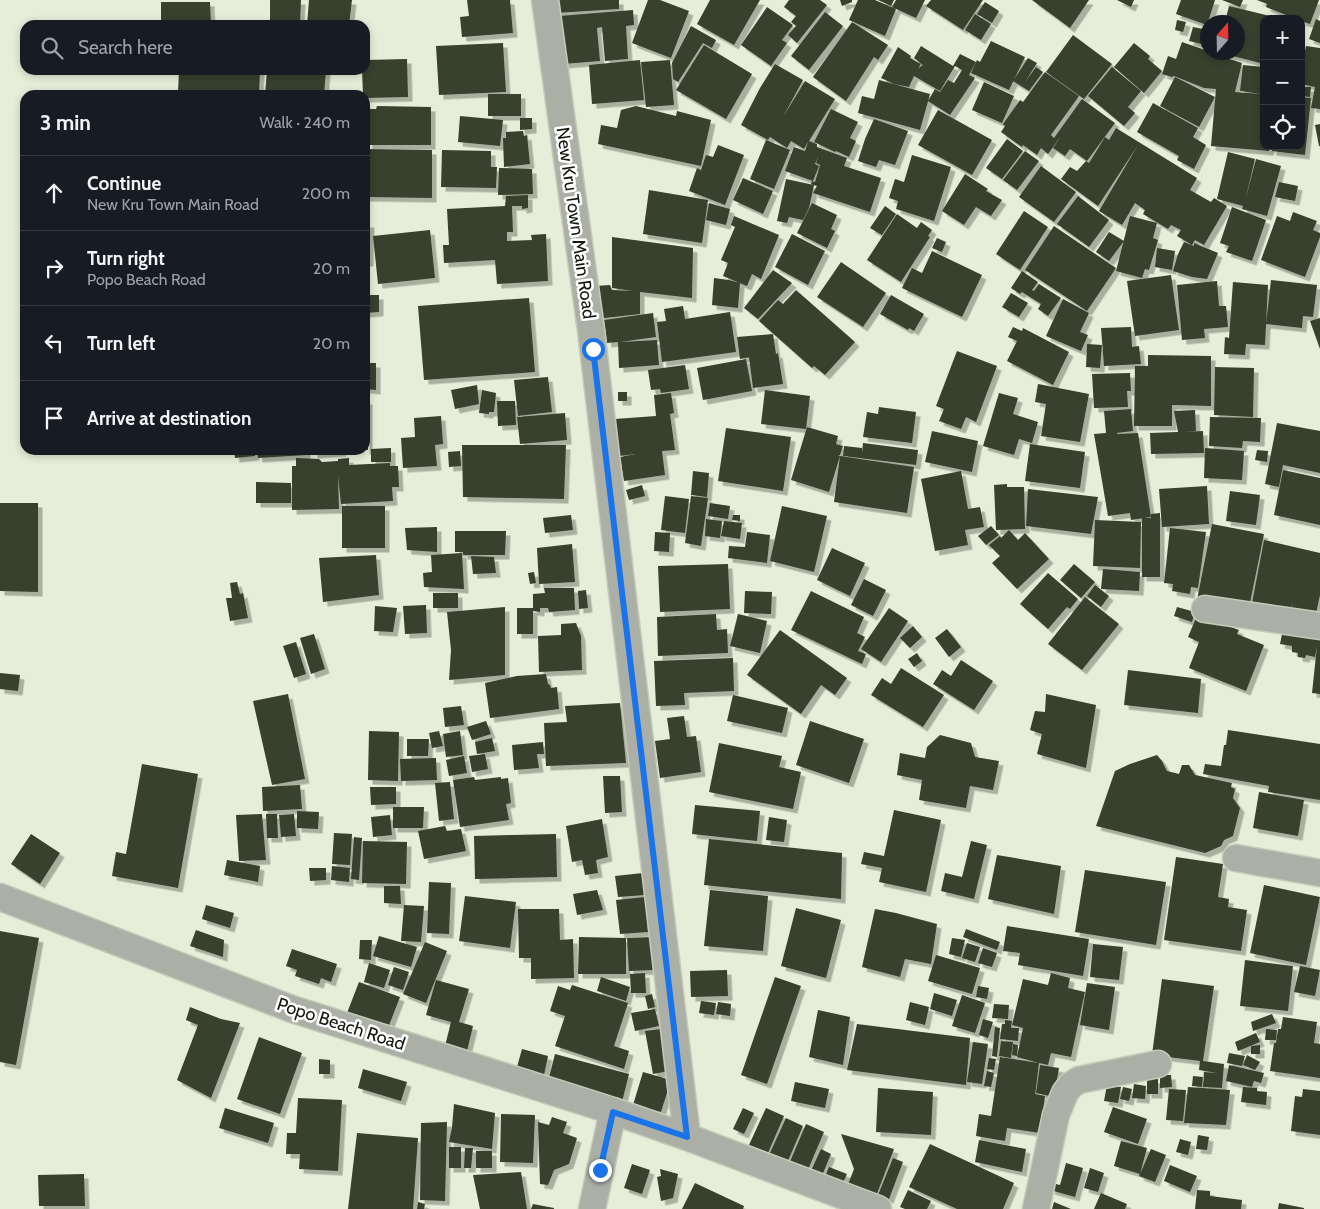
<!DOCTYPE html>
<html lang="en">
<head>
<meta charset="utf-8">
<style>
	body { margin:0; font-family:Cabin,sans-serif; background:#20242c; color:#f1f3f6 }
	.controls { position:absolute; right:15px; top:15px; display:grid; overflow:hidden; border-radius:10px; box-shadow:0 2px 8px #0003 }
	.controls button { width:45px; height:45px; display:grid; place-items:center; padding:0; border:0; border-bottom:1px solid #363941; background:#171b24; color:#f1f3f6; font:25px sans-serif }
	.compass { position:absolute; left:1200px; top:15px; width:45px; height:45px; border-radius:50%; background:#171b24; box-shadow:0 2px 8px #0003; rotate:20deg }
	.stop { position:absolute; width:15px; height:15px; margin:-11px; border:4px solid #1a73e8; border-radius:50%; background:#fff }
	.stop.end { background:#1a73e8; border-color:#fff; box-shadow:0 1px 5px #0008 }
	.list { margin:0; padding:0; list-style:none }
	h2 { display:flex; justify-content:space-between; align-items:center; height:65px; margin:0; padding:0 20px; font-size:21px }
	h2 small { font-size:16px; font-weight:400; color:#9ea1a6 }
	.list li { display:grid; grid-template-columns:32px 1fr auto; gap:15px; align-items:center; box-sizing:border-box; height:75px; padding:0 20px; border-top:1px solid #363941 }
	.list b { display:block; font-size:19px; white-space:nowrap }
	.list p { margin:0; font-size:16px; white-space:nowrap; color:#9ea1a6 }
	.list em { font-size:16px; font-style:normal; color:#9ea1a6 }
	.icon { flex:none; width:28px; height:28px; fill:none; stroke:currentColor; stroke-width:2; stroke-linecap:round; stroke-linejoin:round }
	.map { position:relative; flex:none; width:1320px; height:1209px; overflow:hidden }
	.search { position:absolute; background:#171b24; box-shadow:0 2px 8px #0003; left:20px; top:20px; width:350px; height:55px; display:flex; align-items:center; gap:12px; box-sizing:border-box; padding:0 18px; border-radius:15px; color:#9ea1a6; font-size:19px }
	.panel { position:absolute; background:#171b24; box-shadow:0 2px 8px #0003; left:20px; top:90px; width:350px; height:365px; border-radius:15px }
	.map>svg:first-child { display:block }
</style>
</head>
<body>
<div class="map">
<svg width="1320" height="1209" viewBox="0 0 1320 1209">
	<defs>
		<filter id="shadow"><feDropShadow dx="4.5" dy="4.5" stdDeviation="0" flood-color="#0004"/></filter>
	</defs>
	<rect width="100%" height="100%" fill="#e6edd8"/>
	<!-- building -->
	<path fill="#393f2e" filter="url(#shadow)" d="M270 0H301L300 25H270Z
		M309 0H352L349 25H307Z
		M467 0H510L513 33 462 37 460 17 469 16Z
		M555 0H619V9L556 13Z
		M648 0H660L689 11 671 58 632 43Z
		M710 0H760L734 45 697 24Z
		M789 0H820L827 5 797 43 788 35 796 26 791 22 796 16 784 7Z
		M840 0H852V2L842 6Z
		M858 0H875L896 9 885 36 849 20Z
		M878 0H894L891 6Z
		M896 0H925L916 18 892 7Z
		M931 0H983L963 30 926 6Z
		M1032 0H1089L1070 28Z
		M1117 0H1134L1131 7Z
		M1181 0H1215L1207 25 1176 14Z
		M1222 0H1243L1240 7Z
		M1257 0H1319L1310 24 1301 21V19H1296L1266 7 1267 4Z
		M161 2H210L211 25H161Z
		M985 2 999 11 992 23 977 14Z
		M1229 6 1278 18 1264 19V64L1221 53 1238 52V22H1225Z
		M767 7 793 25 782 40 787 43 771 66 741 45Z
		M633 10 634 25 626 26 628 59 605 61 602 27 597 28 600 61 563 64 559 16Z
		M825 12 843 26 809 70 791 56Z
		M975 14 991 24 981 40 965 30Z
		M1316 19 1320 21V43L1309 39Z
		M1177 20 1186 22 1183 32 1175 30Z
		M852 22 888 45 878 60 874 57 846 101 813 77Z
		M691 26 716 40 712 48 703 43 678 82 673 79 672 63Z
		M1193 27 1208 30 1206 45 1189 41Z
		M1073 35 1112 64 1084 99 1046 72Z
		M991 41 1025 57 1009 90 971 73 977 60 980 62Z
		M1182 42 1208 51V52L1242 63 1235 92 1261 94 1240 91 1243 65 1264 67V146H1270L1269 151 1211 146 1216 89 1204 88 1174 76 1172 77 1162 74 1168 56 1176 59Z
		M503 43 506 92 439 95 436 46Z
		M1134 43 1150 56 1148 59 1162 71 1144 93 1114 67Z
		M704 45 752 74 726 119 676 90Z
		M921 46 953 66 960 54 976 62 969 75 975 78 950 115 928 101 935 89 940 92 948 80 954 83 962 70 955 66 940 91 914 76 909 87 894 84 881 78 898 47 911 56 910 58 921 64 918 69 922 65 925 67 914 58Z
		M1306 46 1320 48V109L1311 108 1315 87 1301 84V72Z
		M1028 58 1037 63 1025 82 1036 67 1043 72 1029 91 1013 81Z
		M407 59 408 97 365 98V95H363L362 70H365V60Z
		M640 60 644 100 592 104 589 65Z
		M670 60 674 105 646 107 641 62Z
		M775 64 803 80 783 117 805 81 835 99 809 141 817 144V147L847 158 844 166 881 178 870 212 813 193 817 186 811 184 812 181 815 182 820 165 816 163 819 155 815 164 819 166 813 181 785 171 794 147 805 151 808 142 804 149 791 141 787 148 770 137 768 140 741 125 760 88Z
		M1112 67 1141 91 1128 107 1135 113 1124 126 1088 96Z
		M179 70H260L259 95 178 92Z
		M267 70H326L324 95H265Z
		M1045 72 1079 96 1051 135 1054 138 1082 99 1115 123 1087 161 1070 149 1065 156 1053 148 1061 136 1048 154 1041 148 1037 155 1023 145 1022 147 1001 132 1005 126 1003 124 1020 100 1023 102Z
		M1175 77 1215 97 1199 127 1160 106Z
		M879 80 930 94 920 130 858 113 862 96 874 99Z
		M984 82 1014 96 1002 123 972 110Z
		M1301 87H1311L1310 97 1301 96Z
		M488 94H521V116H488Z
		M1301 97 1311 98 1305 155 1272 151V146H1301Z
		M1153 103 1198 128 1193 137 1206 145 1194 169 1177 160 1179 156 1137 132Z
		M377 106 431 107V145H368V127H365V109H376Z
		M636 106 676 116 677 111 711 120 701 166 598 144 601 125 617 128 621 110Z
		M831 109 858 122 850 138 856 141 849 157 836 151 835 152 814 142Z
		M938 110 992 140 972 175 918 145Z
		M460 116 503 120 500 146 458 142Z
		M520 118H532V129L520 130Z
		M874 119 908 131 895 165 879 160 876 167 858 161 865 139Z
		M1320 124V146H1319L1315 125Z
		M1116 128 1197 178 1190 190 1211 202 1214 198 1227 206 1204 245 1195 240 1192 245 1177 236 1181 230 1171 225 1168 229 1143 214 1145 210 1135 203 1122 225 1099 211 1138 145 1098 206 1061 179 1070 167 1077 171 1086 161 1089 163 1105 137 1109 140Z
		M523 131 524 136 527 135 530 164 504 167 503 138H506V132Z
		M1007 139 1023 151 1002 179 986 168Z
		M766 140 790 150 774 189 750 179Z
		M718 145 744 155 725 205 689 191 697 168 701 170 706 155 713 157Z
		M365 149 432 150V198L365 197Z
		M442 150 491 151V167H497L496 188 441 187Z
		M1025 151 1039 161 1017 190 1003 180Z
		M1228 152 1255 159 1245 201 1256 159 1281 166 1267 216 1242 209 1243 206 1217 199Z
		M912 155 951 167 934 221 896 209 898 201 889 198 895 179 904 182Z
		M1041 166 1076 192 1054 222 1019 197Z
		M499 168 532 169 533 194 498 195Z
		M965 174 988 189 986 191 1002 200 991 216 976 207 964 225 942 211Z
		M743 178 773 191 763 214 733 200Z
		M786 179 814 185 809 208 803 220 789 217 787 223 777 221Z
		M1279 182 1298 186 1295 201 1275 197Z
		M649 190 708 200 702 243 643 234Z
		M528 195V208L522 209V206H512L513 232H507V241L532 240 531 235 546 234 548 281 497 284 495 260 444 263 443 245H449L447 209 505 206 506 196Z
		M1078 196 1109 220 1089 247 1057 224Z
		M709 203 730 209 726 225 706 220Z
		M812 203 837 215 831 229 835 231 827 248 797 233Z
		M885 206 896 214 882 235 870 228Z
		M1232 207 1266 220 1252 261 1226 252 1229 246 1220 243Z
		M1024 211 1048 227 1020 270 996 254Z
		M1293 212 1317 221 1313 230 1320 233V237L1305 277 1261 260 1277 216 1290 221Z
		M897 214 917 228 921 222 932 230 928 236 930 237 901 282 867 260Z
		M734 216 779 235 761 279 752 274 747 286 723 276 728 263 721 260 735 227 731 225Z
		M1130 216 1157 223 1153 238 1158 240 1149 270 1145 269 1142 278 1116 271Z
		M365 223H370L369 262H365Z
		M1054 226 1116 268 1087 311 1025 270Z
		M430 230 435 278 378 284 373 236Z
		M1109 232 1124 241 1109 261 1096 252Z
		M792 234 825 251 808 285 775 267Z
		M612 237 693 248 692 298 640 292V314L596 319 595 286 610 285 612 290 633 291 612 288Z
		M937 238 946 242 942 252 932 248Z
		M1184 242 1194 246V243L1218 253 1207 279 1192 277 1173 271 1178 254Z
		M1157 248 1175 251 1172 270 1155 267Z
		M932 251 982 275 962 317 902 288 912 268 922 273Z
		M841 262 886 293 863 327 817 297Z
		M773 270 792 283 758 319 744 308Z
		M1022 271 1038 282 1032 290 1034 291 1039 284 1061 298 1048 316 1038 309 1041 304 1022 292 1020 294 1011 288Z
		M1171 275 1179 330 1135 336 1127 281Z
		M714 278 729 280 740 283 738 308 712 305Z
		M1271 280 1317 285 1313 317 1303 316 1302 328 1266 324Z
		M1217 281 1219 306H1226L1228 327 1204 329 1205 338 1182 340 1177 285Z
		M1233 282 1268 285 1265 345 1246 344 1245 355 1224 354 1225 337 1229 338Z
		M796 290 855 342 825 375 814 366 812 368 759 321 778 300 783 304Z
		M1011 293 1028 303 1019 317 1002 307Z
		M365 295H379V312L365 313Z
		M891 295 924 314 914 331 909 328 908 330 880 314Z
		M529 298 535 372 424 380 418 306Z
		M1063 299 1089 313 1080 332 1088 335 1081 351 1046 336Z
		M683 306 685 319 730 312 736 352 662 362 657 322 666 321 664 309Z
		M653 313 656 337 620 342 657 340 659 365 619 368 618 342 607 343 604 320Z
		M1320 318V349L1310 321Z
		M1013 327 1022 331 1023 328 1069 352 1053 385 1007 361 1017 341 1008 337Z
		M1131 327 1132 347 1139 346 1141 364 1104 366 1101 328Z
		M773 334 776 354 778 353 783 384 753 388 749 357 756 356 740 359 737 337Z
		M1087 344 1102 345 1100 368 1086 367Z
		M957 351 997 366 976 422 966 417 961 429 939 421 944 409 936 406Z
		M1148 355 1211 356V406L1172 405V426H1134L1135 366H1148Z
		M746 359 752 391 703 400 697 368Z
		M365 363H376V390L365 389Z
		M685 365 689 389 661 393 660 389 651 390 648 370Z
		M1215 367 1254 368 1253 417 1214 415Z
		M1130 373 1131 391H1127L1128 407 1094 408 1092 374Z
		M548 377 552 412 518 416 514 380Z
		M1038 384 1089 394 1080 442 1041 436 1046 404 1035 402Z
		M477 385 479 404 455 409 451 390Z
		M482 390 496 393 494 412H489V414L479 413Z
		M765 390 810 396 806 429 761 424Z
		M618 392H627V401H618Z
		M671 393 674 413 670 414 675 450 662 451 665 475 624 481 620 457 636 454 620 456 615 419 656 416 654 395Z
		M999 393 1018 398 1013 414 1038 422 1032 443 1019 439 1014 455 983 446Z
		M365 400H368V450H365Z
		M497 401H515L516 425 498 426Z
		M879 407 916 412 912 443 863 437 867 412 878 414Z
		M1131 409 1133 431 1117 433V434L1138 433 1151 517 1131 520 1130 513 1108 516 1094 434 1106 433 1104 411Z
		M1195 410 1196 431 1184 432 1203 431 1204 453 1151 454 1150 433 1178 432 1174 411Z
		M565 413 567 440 520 444 517 417Z
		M441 416 443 444 435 445 437 466 403 468 401 438 415 437 414 418Z
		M1210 417 1261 418 1260 442 1243 441 1242 448 1209 446Z
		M1277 423 1320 431V473L1283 465 1279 487 1265 484Z
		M807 427 838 436 836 444 843 446 840 455H838L840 456 829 492 791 480Z
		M726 428 791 437 783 491 718 481Z
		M932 431 978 441 972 472 925 462Z
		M863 443 918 450 916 465 843 456 844 446 862 448V453Z
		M1030 444 1085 452 1080 488 1025 481Z
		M462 445H566L564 499 463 497Z
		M391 448V462H371V449Z
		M1205 448 1244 451 1242 480 1204 478Z
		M234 450H254L255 456 235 458Z
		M257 450H306V455L258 458Z
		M313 450H341L342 452 313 454Z
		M1257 450 1268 451 1267 462 1255 460Z
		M460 451 461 466 449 467 448 452Z
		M840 456 914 467 907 513 834 502Z
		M296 458 319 459 322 462 338 461V459L349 458V465L390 463V466H398L399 487H392L393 501 341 504 338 476 339 509 292 510V466H296Z
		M1283 470 1320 478V525L1274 515Z
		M693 471 709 473 707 497 691 495Z
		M961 471 968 509 980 507 984 527 965 530 968 545 935 551 921 479Z
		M256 482 291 483V503H256Z
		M1007 484V487H1024L1025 529 996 530 994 485Z
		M642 485 645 496 629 500 626 490Z
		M1207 486 1209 524 1162 527 1159 489Z
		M1028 489 1098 497 1091 534 1026 526Z
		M1230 491 1260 495 1256 525 1226 521Z
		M665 496 689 499 685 533 661 530Z
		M691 496 708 498 701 546 685 543Z
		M0 503H38V592L0 591Z
		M710 503 730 506 728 519 708 516Z
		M342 506H385V548H342Z
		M782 506 827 516 814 572 770 561Z
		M1160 513V577H1142V518H1151V514Z
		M571 515 573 530 545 533 543 518Z
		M733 515H740V521L732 520Z
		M706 519 722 521 720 538 705 536Z
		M1095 520 1141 522 1140 568 1093 566Z
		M724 521 742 523 740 539 721 536Z
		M1212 524 1264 534 1250 603 1233 599 1232 608 1197 600Z
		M991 526 999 535 986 545 978 536Z
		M437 527V552L407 550 405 528Z
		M1170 528 1206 532 1198 588 1191 587 1190 594 1172 591 1173 584 1164 583Z
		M1009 530 1018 540 1025 533 1049 559 1017 589 992 563 1000 556 989 545 1000 536 1001 538Z
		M455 531H506L505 555H463V552H455Z
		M655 532 670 533 669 552 654 551Z
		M747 532 770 535 767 563 728 558 729 546 745 547Z
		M1264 540 1320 553V595L1316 614 1291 609 1292 603 1290 611 1252 603Z
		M572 544 575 582 539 584 537 548Z
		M832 548 865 563 850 596 817 580Z
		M462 553 464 589 424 587 423 573 432 572 431 555Z
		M376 555 379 595 323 602 319 558Z
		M471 556 494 557 496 573 473 574Z
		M728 564 730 609 660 612 658 566Z
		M1074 564 1095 582 1081 598 1060 580Z
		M1103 569 1140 572 1139 591 1101 589Z
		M534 572 536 583 530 584 528 573Z
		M1048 573 1078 599 1070 609 1067 607 1048 629 1020 604Z
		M864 579 886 590 873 616 851 605Z
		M237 582 240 594 243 593 248 618 230 621 226 598H232L230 583Z
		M1095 585 1109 596 1101 607 1087 596Z
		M544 588H574L575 610 549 612 548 608H540V612L533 611V634H517V608H533V594L545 593Z
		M586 590 588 608 579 609 578 591Z
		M745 591 772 592 771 614 744 613Z
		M811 591 864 617 857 633 865 637 858 651 866 654 862 664 791 630Z
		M433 593H458V608H433Z
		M1085 597 1119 624 1082 670 1048 644Z
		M426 605 427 633 405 634 403 606Z
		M375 606 397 608 393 632 374 631Z
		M505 607V675L449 680 451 650 447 612Z
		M1177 607 1195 612 1192 622 1174 616Z
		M889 608 908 621 881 662 861 649Z
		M716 614 717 630 727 629 728 653 658 656 657 617Z
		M738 614 767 621 760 653 730 646Z
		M1196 618 1209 624 1210 619 1239 630 1237 634 1264 645 1246 691 1189 668 1199 642 1188 637Z
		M576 623 581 636 582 670 539 672 538 636 561 635V624Z
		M913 626 922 637 910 648 900 638Z
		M947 629 961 647 949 657 935 638Z
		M1283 629 1320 639V694L1312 693 1317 646 1315 657 1306 655 1305 658 1298 657V653L1292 652V646L1280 644Z
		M780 630 847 678 835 695 821 685 801 714 747 675Z
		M314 634 325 669 311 674 300 638Z
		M296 642 306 674 294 678 283 646Z
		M917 653 922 661 914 667 908 659Z
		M733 658 734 691 684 693 685 705 656 706 654 661Z
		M961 660 993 681 974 710 933 684 942 670 951 676Z
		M901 668 944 695 923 727 871 695 882 678 891 684Z
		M1128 670 1201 679 1198 713 1124 705Z
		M0 673 20 675 18 691 0 689Z
		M546 674 548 684 550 685 551 688 557 687 559 709 490 718 485 683 517 676Z
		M288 694 305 779 272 785 253 701Z
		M1046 694 1096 705 1086 768 1037 754 1042 734 1030 730 1035 711 1045 712Z
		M733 695 788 708 782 733 727 721Z
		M620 703 626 763 546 766 544 723 567 722 565 706Z
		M461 706 464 725 445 727 443 708Z
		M684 716 687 737 696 736 701 772 660 778 655 741 670 739 667 718Z
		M486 721 491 734 472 740 467 727Z
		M810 721 864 739 849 783 796 765Z
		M1228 730 1320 744V800L1268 792 1269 786 1203 774 1205 764 1221 766 1224 745H1226Z
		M369 731 399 732 398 781 368 780Z
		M439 731 443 746 432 748 429 733Z
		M460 731 463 755 446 757 443 734Z
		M940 735 971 743 975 757 999 761 993 790 970 786 966 808 919 800 922 780 897 775 900 753 925 758 927 747Z
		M492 738 495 751 477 754 475 742Z
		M407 739H429L428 756H407Z
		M543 742 544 754H537L539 768 514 770 512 745Z
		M719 743 782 756 779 767 801 772 793 809 709 792Z
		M485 754 488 769 472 772 469 756Z
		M1157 755 1162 761 1167 771 1179 774 1182 765H1189L1195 775 1232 783 1231 787 1235 789 1233 798 1240 808 1233 836 1224 840 1221 846 1205 853 1096 826 1115 771 1130 764Z
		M464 756 467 773 449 776 446 760Z
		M436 758 437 780 401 781 400 759Z
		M142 764 198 774 178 888 112 876 116 852 126 854Z
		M603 776H620L622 812 605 813Z
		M474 777 475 780 501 777V779L508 778 511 803 506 804 509 820 460 827 453 780Z
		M450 782 454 819 439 821 435 783Z
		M300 785 302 809 263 811 262 787Z
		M370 787H396V804L371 805Z
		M1259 792 1304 800 1298 836 1253 828Z
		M695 805 760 811 757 841 692 834Z
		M393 807H424L423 828H393Z
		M894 810 941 820 926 892 879 882 882 868 861 864 864 852 884 856Z
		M297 811 319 812 318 829 297 828Z
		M262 814 266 860 239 861 236 815Z
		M266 814H277L278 838H267Z
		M294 814 296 836 281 837 279 815Z
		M390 815 392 835 373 837 371 817Z
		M769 817 787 820 784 842 766 840Z
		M602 819 608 857 596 860 598 873 585 875 582 860 572 862 566 826Z
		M445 826 447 831 461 829 466 851 424 859 418 831Z
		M334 833 352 834 350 865 332 864Z
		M31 834 60 853 40 884 11 864Z
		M556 834 557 877 475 879 474 836Z
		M354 837 362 838 359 880 351 879Z
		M709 839 842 853 841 899 704 885Z
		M363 841 407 842 406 884 362 883Z
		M971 841 987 845 974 899 941 891 945 873 962 877Z
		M997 855 1061 866 1054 914 988 899Z
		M1176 857 1223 864 1218 897 1229 899 1228 907 1247 910 1241 951 1164 940Z
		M227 860 260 866 258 882 224 875Z
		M332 866 350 868 349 882 331 880Z
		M309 868H326V880L310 881Z
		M1085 870 1166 882 1156 945 1075 932Z
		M643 873 645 895 618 897 615 876Z
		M429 882 451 883 449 934 427 933Z
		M1264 885 1320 897 1306 965 1250 953Z
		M384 886H400L401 904 384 903Z
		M597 890 603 910 577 915 573 894Z
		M710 890 768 896 763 951 704 946Z
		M465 896 516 902 510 948 459 941Z
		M645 897 648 932 620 934 616 900Z
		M206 905 234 913 230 928 202 919Z
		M404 905 424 906 421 942 401 941Z
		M796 908 841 920 826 978 781 966Z
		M518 909H559L560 940 573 939 574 978 531 979V958H519Z
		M875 909 896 913 937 924 931 964 905 959 900 977 862 967Z
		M1007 926 1089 939 1083 976 1018 965 1020 953 1003 951Z
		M966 929 1000 942 997 950 963 937Z
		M196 930 224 940 223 957 190 946Z
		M0 931 39 938 16 1065 0 1062Z
		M379 936 417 947 411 967 373 956Z
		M579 937 626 938V974H578Z
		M653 937 654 970 629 971 627 938Z
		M952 938 965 940 961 957 949 954Z
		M360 940H372L371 960 359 959Z
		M425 942 447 951 426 1003 403 994Z
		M967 943 980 947 975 962 962 958Z
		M1093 944 1123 947 1119 980 1090 977Z
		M983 948 997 953 992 967 978 963Z
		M292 949 337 964 331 982 321 978 319 984 295 976 297 970 286 966Z
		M936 955 980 968 972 994 928 981Z
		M1245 960 1293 966 1288 1011 1240 1006Z
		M369 963 390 970 384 988 364 982Z
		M1300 966 1320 970 1315 996 1294 992Z
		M394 967 409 972 403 990 388 985Z
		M727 970 728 996 691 997 690 971Z
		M645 973 646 993H631L630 974Z
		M1051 973 1070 978 1068 988 1085 992 1071 1057 1051 1053 1048 1065 1039 1063 1035 1096V1094L1045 1096 1040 1133 1007 1128 1005 1141 976 1136 979 1114 991 1116 1000 1057 1039 1063 1017 1057 1023 1028 1012 1025 1023 979 1048 985Z
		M601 977 630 987 626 1001 597 991Z
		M775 977 801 986 767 1084 741 1075Z
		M1162 979 1214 986 1203 1061 1224 1064 1222 1088 1203 1087 1204 1072 1217 1073 1199 1070 1200 1061 1152 1055Z
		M436 980 469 989 459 1022 473 1026 467 1051 445 1046 451 1022 426 1015Z
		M359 982 400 997 388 1028 347 1013Z
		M1087 983 1115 987 1109 1030 1080 1025Z
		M572 985 628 1003 614 1046 629 1051 624 1069 555 1046 565 1016 550 1011 558 986 570 990Z
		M978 986 989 988 987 999 976 997Z
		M934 993 957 1000 952 1016 930 1009Z
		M652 994 655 1007 648 1009 645 996Z
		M962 995 985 1003 975 1033 952 1026Z
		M701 1001 716 1003 714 1015 699 1013Z
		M718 1002 731 1004 730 1016 716 1014Z
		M910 1002 929 1007 925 1025 906 1020Z
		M994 1004 1009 1005 1008 1019 992 1018Z
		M190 1007 221 1019 240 1023 211 1098 177 1080 198 1025 186 1020Z
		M655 1009 659 1026 635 1031 631 1013Z
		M818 1010 850 1017 843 1065 809 1057Z
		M1272 1014 1276 1023 1253 1031 1251 1022Z
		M1283 1017 1317 1022 1314 1043 1320 1044V1078L1270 1071 1274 1043H1276L1278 1029H1281Z
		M983 1019 993 1022 988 1038 979 1035Z
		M1005 1020 1012 1021 1011 1028H1019L1018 1041 1000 1039 1002 1024H1005Z
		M857 1024 970 1038 966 1085 847 1070Z
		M995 1027 1000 1028 997 1057 992 1056Z
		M661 1029 669 1071 653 1074 645 1031Z
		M1266 1029 1277 1030 1276 1040H1265Z
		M1256 1033 1260 1042 1238 1051 1235 1042Z
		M259 1037 302 1053 280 1114 237 1099Z
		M1001 1041 1013 1042 1011 1058 999 1056Z
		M973 1042 988 1044 982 1084 967 1082Z
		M1013 1044 1018 1045 1017 1056 1012 1055Z
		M1260 1045V1054H1251V1046Z
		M522 1049 548 1056 544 1075 517 1067Z
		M1229 1053 1245 1056 1242 1066 1227 1063Z
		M555 1054 629 1074 622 1102 548 1081Z
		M1247 1055 1260 1062 1255 1070 1243 1065Z
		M989 1058 996 1059 994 1070 987 1069Z
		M319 1059 330 1060V1074H319Z
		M1040 1065 1059 1068 1054 1097 1036 1093Z
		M1229 1065 1264 1073 1261 1083 1254 1081 1252 1087 1226 1081Z
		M363 1069 407 1082 401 1101 358 1088Z
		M987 1071 994 1073 991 1087 984 1086Z
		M643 1072 671 1080 661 1112 633 1105Z
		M1160 1075H1171L1172 1087 1160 1088Z
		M1193 1076 1203 1077 1202 1087 1192 1086Z
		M1147 1079H1158V1094H1147Z
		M795 1082 829 1089 825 1108 791 1101Z
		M1134 1084 1146 1086 1145 1099 1132 1098Z
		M1107 1085 1121 1087 1118 1103 1104 1101Z
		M1123 1087 1132 1089 1129 1101 1120 1099Z
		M1188 1087 1230 1090 1226 1125 1184 1123Z
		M1243 1087 1257 1088V1091L1267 1092 1266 1105 1241 1102Z
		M878 1088 933 1092 931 1135 876 1132Z
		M1169 1089 1186 1090 1183 1121 1166 1120Z
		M1303 1089 1320 1091V1135L1291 1131 1295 1096 1302 1097Z
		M298 1098 342 1100 338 1171 299 1169 300 1154H286L287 1133H296Z
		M454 1104 495 1113 492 1149 449 1142 452 1127Z
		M1113 1107 1147 1119 1138 1144 1104 1132Z
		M225 1108 274 1123 268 1143 219 1128Z
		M743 1108 754 1113 744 1134 733 1129Z
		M766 1108 784 1116 768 1153 749 1145Z
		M501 1114 535 1115 533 1163 500 1162Z
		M552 1117 567 1122 563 1133 577 1138 569 1164 554 1170 548 1185 540 1184 538 1122 549 1125Z
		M786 1118 803 1126 787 1163 769 1155Z
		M447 1122 445 1201 420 1200 421 1123Z
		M806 1124 824 1132 807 1172 789 1164Z
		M357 1133 418 1138 413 1209H348Z
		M841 1134 894 1149 875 1199 847 1187 854 1169Z
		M1198 1135 1209 1137 1207 1150 1196 1149Z
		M1180 1139 1191 1142 1188 1155 1176 1152Z
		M979 1140 1026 1149 1022 1172 975 1162Z
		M1121 1141 1147 1148 1140 1174 1114 1166Z
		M930 1144 1014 1183 1003 1209H957L909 1187Z
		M449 1147H461V1168H449Z
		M465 1148H473L471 1168H464Z
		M821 1149 831 1154 821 1178 810 1173Z
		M1151 1149 1166 1155 1155 1182 1139 1176Z
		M476 1151H492V1168H476Z
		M893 1158 903 1162 889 1199 878 1195Z
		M1066 1163 1083 1168 1075 1197 1050 1190 1052 1183 1060 1185Z
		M632 1164 650 1170 642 1194 624 1188Z
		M1170 1165 1197 1176 1190 1192 1164 1181Z
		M829 1167 847 1174 841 1187 824 1179Z
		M1090 1168 1104 1173 1098 1192 1084 1188Z
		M660 1169 678 1174 673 1198 661 1201 657 1177 661 1176Z
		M521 1172 527 1209H480L473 1175Z
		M84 1174 85 1206H39L38 1175Z
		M695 1183 744 1206 743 1209H682Z
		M908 1190 931 1201 927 1209H905L900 1207Z
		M1197 1190 1210 1191V1196L1242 1200 1241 1209H1195Z
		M1101 1193 1127 1204 1125 1209H1094Z
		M418 1202 425 1204 424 1209H417Z
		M1054 1202 1071 1209H1052Z
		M1279 1203 1304 1208V1209H1278Z
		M533 1204 554 1208V1209H531Z"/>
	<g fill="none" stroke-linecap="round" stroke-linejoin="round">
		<!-- street casing -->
		<g stroke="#c4cbb8" stroke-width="29">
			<path id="street" d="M545 0 591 330 687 1137
				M1205 609 1320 626
				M1236 858 1320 873
				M0 897 292 1009 613 1111 687 1137 878 1209
				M592 1209 613 1111
				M1036 1209 1056 1115 1065 1093 1071 1085 1079 1080 1158 1064"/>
		</g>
		<!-- street -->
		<use href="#street" stroke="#abafa6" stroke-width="26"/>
	</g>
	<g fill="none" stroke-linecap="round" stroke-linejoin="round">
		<!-- route -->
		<path stroke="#1a73e8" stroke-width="6" d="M593 349 687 1137 613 1112 600 1170"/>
	</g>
	<g text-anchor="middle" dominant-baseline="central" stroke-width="5" stroke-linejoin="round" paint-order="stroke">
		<!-- street labels -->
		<g font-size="18" fill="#13160e" stroke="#fff">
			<text transform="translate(576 223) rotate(82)">New Kru Town Main Road</text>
			<text transform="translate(341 1024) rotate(18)">Popo Beach Road</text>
		</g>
	</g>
</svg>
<div class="controls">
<button>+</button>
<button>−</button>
<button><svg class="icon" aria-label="locate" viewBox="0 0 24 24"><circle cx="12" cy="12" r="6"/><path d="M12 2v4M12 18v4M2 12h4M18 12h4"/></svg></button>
</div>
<svg class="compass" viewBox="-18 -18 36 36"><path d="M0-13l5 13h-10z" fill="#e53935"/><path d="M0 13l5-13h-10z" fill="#9ea1a6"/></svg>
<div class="stop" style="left:593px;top:349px"></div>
<div class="stop end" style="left:600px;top:1170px"></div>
<div class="search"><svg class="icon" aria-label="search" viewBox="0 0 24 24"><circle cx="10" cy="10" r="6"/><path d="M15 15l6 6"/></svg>Search here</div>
<section class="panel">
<h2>3 min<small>Walk · 240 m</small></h2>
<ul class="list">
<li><svg class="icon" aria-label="ahead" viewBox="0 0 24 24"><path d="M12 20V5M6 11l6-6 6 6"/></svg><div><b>Continue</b><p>New Kru Town Main Road</p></div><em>200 m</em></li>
<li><svg class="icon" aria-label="right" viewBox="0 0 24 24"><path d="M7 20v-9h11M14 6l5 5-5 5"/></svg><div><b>Turn right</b><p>Popo Beach Road</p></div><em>20 m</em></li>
<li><svg class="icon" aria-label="left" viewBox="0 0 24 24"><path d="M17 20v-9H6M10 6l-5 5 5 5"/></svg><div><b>Turn left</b></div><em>20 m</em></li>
<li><svg class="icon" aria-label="arrive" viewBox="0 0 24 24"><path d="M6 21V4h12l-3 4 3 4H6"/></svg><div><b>Arrive at destination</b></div></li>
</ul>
</section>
</div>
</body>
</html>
